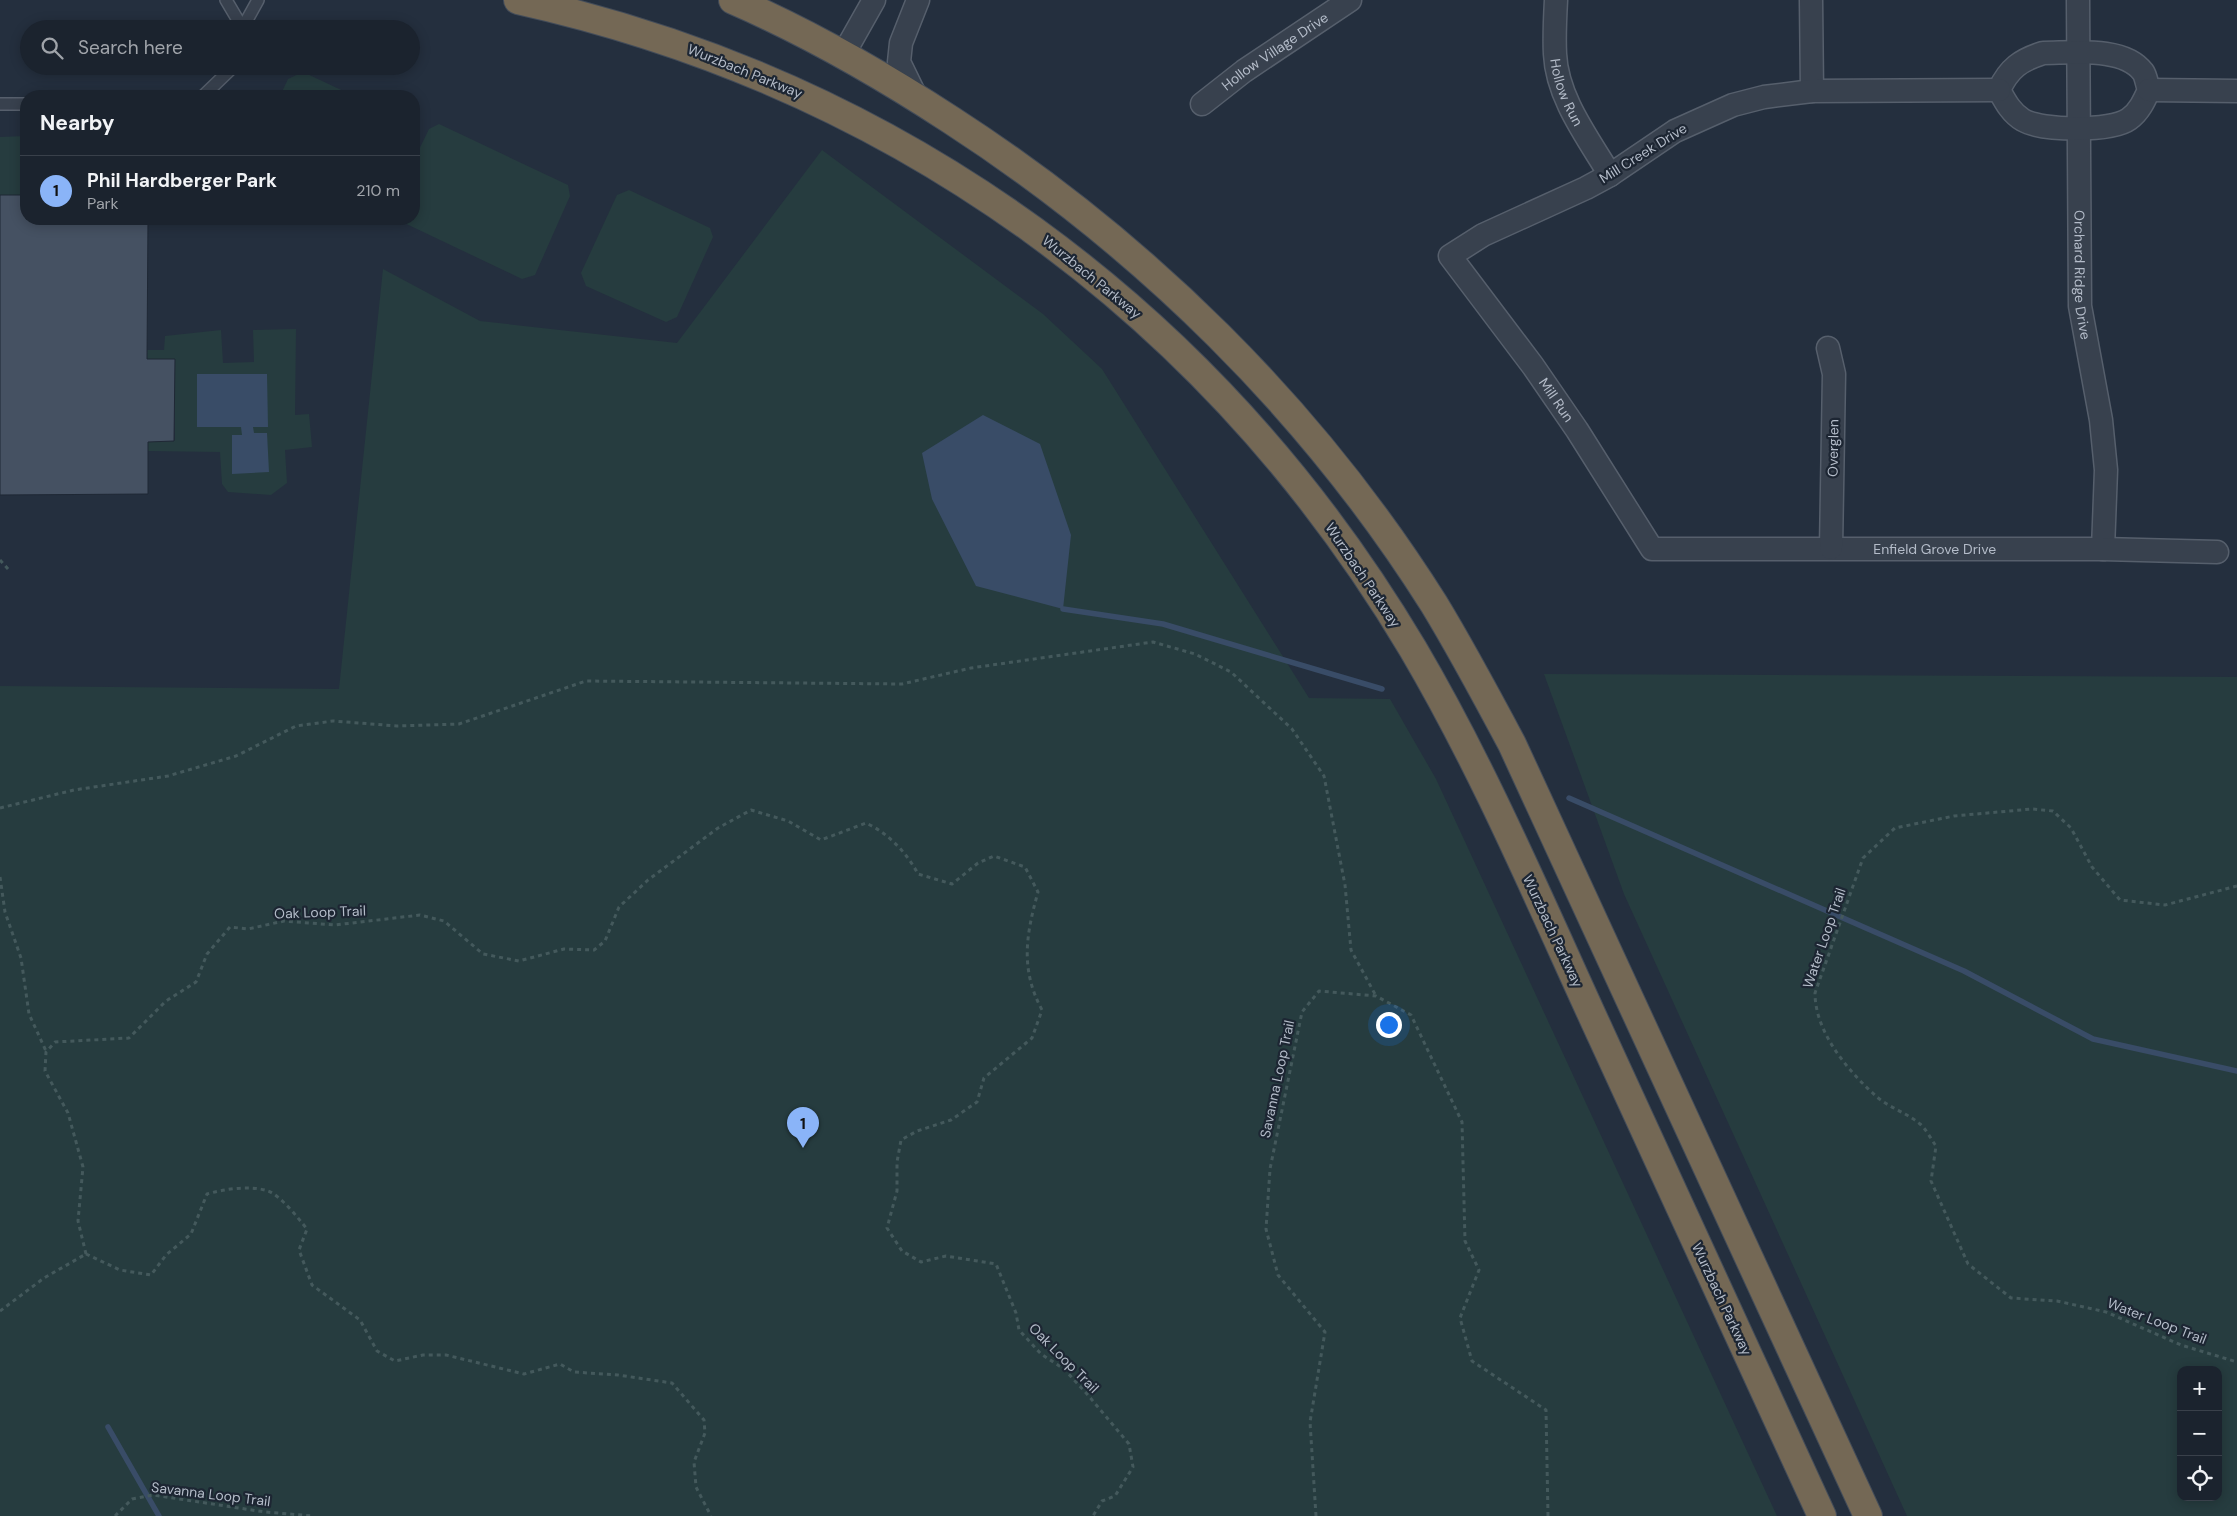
<!DOCTYPE html>
<html lang="en">
<head>
<meta charset="utf-8">
<style>
	body { margin:0; font-family:"DM Sans",sans-serif; background:#242b36; color:#f1f3f6 }
	.controls { position:absolute; right:15px; bottom:15px; display:grid; overflow:hidden; border-radius:10px; box-shadow:0 2px 12px #0003 }
	.controls button { width:45px; height:45px; display:grid; place-items:center; padding:0; border:0; border-bottom:1px solid #39404a; background:#1b232e; color:#f1f3f6; font:25px sans-serif }
	.you { position:absolute; left:1388px; top:1024px; width:18px; height:18px; margin:-12px; border:4px solid #fff; border-radius:50%; background:#1a73e8; box-shadow:0 0 0 8px #1a73e833 }
	.badge { display:grid; place-items:center; width:32px; height:32px; border-radius:50%; background:#8ab4f8; color:#111; font-size:16px; font-weight:700 }
	.pin { position:absolute; translate:-50% -41px; filter:drop-shadow(0 1px 2px #0008) }
	.pin::after { content:''; position:absolute; top:26px; width:18px; height:15px; background:inherit; clip-path:polygon(0 0,100% 0,50% 100%) }
	.list { margin:0; padding:0; list-style:none }
	h2 { display:flex; justify-content:space-between; align-items:center; height:65px; margin:0; padding:0 20px; font-size:21px }
	h2 small { font-size:16px; font-weight:400; color:#a0a4aa }
	.list li { display:grid; grid-template-columns:32px 1fr auto; gap:15px; align-items:center; box-sizing:border-box; height:70px; padding:0 20px; border-top:1px solid #39404a }
	.list b { display:block; font-size:19px; white-space:nowrap }
	.list p { margin:0; font-size:16px; white-space:nowrap; color:#a0a4aa }
	.list em { font-size:16px; font-style:normal; color:#a0a4aa }
	.icon { flex:none; width:28px; height:28px; fill:none; stroke:currentColor; stroke-width:2; stroke-linecap:round; stroke-linejoin:round }
	.map { position:relative; flex:none; width:2237px; height:1516px; overflow:hidden }
	.search { position:absolute; background:#1b232e; box-shadow:0 2px 12px #0003; left:20px; top:20px; width:400px; height:55px; display:flex; align-items:center; gap:12px; box-sizing:border-box; padding:0 18px; border-radius:28px; color:#a0a4aa; font-size:19px }
	.panel { position:absolute; background:#1b232e; box-shadow:0 2px 12px #0003; left:20px; top:90px; width:400px; height:135px; border-radius:20px }
	.map>svg:first-child { display:block }
</style>
</head>
<body>
<div class="map">
<svg width="2237" height="1516" viewBox="0 0 2237 1516">
	<rect width="100%" height="100%" fill="#242f3e"/>
	<!-- green -->
	<path fill="#263c3f" fill-rule="evenodd" d="M303 72 354 96H280L288 79Z
		M439 124 568 185 570 196 535 275 522 279 396 219H414V160L429 129Z
		M26 136V195H0V137Z
		M822 150 1043 314 1102 369 1309 698 1390 699 1436 779 1777 1516H0V686L339 689 383 269 480 321 677 343Z
		M629 190 710 228 713 237 677 317 666 322 586 286 581 273 617 195Z
		M296 329 295 415 309 414 312 447 285 450 287 483 271 495 228 492 222 484 220 452 148 451V442L174 441 175 439V359H147V350H164L165 336 221 330 223 363 254 362 253 330Z
		M1544 674 2237 677V1516H1907L1624 894ZM2181 1370H2218V1497H2181Z"/>
	<!-- water -->
	<path fill="#394c67" d="M197 374H267L268 427H253L254 433H267L269 472 232 474V435H242L241 427H197Z
		M983 415 1040 444 1071 535 1063 609 976 586 932 499 922 453Z"/>
	<g fill="none" stroke-linecap="round" stroke-linejoin="round">
		<!-- stream -->
		<path stroke="#394c67" stroke-width="5.5" d="M1063 609 1163 624 1382 689
			M1569 798 1964 971 2093 1039 2237 1071
			M108 1427 159 1516"/>
	</g>
	<!-- building -->
	<path fill="#455162" stroke="#1f2835" d="M0 195H26V219H148L147 359H175L174 441 148 442V494L0 495Z"/>
	<g fill="none" stroke-linecap="round" stroke-linejoin="round">
		<!-- service casing -->
		<g stroke="#565f6c" stroke-width="14">
			<path id="service" d="M226 0 242 27
				M242 29 258 0
				M203 96 230 70 231 66
				M0 104H26"/>
		</g>
		<!-- minor casing -->
		<g stroke="#565f6c" stroke-width="25">
			<g id="minor">
				<path id="s1" d="M1556 0C1555 18 1554 36 1555 54 1557 98 1588 138 1610 175"/>
				<path d="M1811 0 1812 91"/>
				<path id="s2" d="M2078 0 2080 306 2101 420 2106 470 2103 549"/>
				<path d="M2043 53C2072 53 2124 46 2143 72 2146 76 2147 85 2149 90 2144 101 2139 112 2129 119 2111 132 2042 131 2023 120 2011 113 2005 101 1999 90 2009 68 2021 60 2043 53Z"/>
				<path d="M843 55 874 0"/>
				<path id="s3" d="M1999 90 1812 91 1764 97 1733 105 1675 131 1610 175 1586 188 1483 235 1450 256 1533 366 1577 430 1652 549H2103L2217 552"/>
				<path d="M2149 90 2237 91"/>
				<path d="M916 97 899 62 901 43 918 0"/>
				<path id="s4" d="M1202 104 1244 71 1350 0"/>
				<path d="M1828 348 1834 374 1831 548"/>
			</g>
		</g>
		<!-- motorway casing -->
		<g stroke="#434c59" stroke-width="30">
			<path id="motorway" d="M518 0C899 85 1213 313 1413 649 1486 773 1542 907 1602 1037 1675 1197 1749 1356 1822 1516
				M733 0C809 33 882 75 951 120 1144 245 1311 409 1434 604 1462 650 1487 697 1512 744L1868 1516"/>
		</g>
		<!-- path -->
		<path stroke="#44595c" stroke-width="3" stroke-dasharray="4 4" stroke-linecap="butt" d="M0 560 9 570
			M0 808 74 790 168 776 236 756 296 726 333 721 397 726 459 724 586 681 902 684 971 668 1153 642 1195 654 1231 672 1292 729 1324 776 1345 885 1351 950 1376 996
			M0 877 5 912 21 958 29 1014 46 1051
			M2237 886 2165 905 2120 900 2092 867 2071 828 2053 811 2032 809 1954 816 1895 828 1863 858 1815 993C1815 1033 1849 1072 1877 1097 1890 1108 1907 1113 1920 1124 1926 1129 1931 1139 1936 1146L1931 1181 1968 1264 2011 1298 2057 1301 2106 1312 2181 1345 2237 1362
			M86 1254 78 1221 83 1167 68 1113 45 1071 46 1052 55 1042 129 1038 166 1001 196 982 207 954 230 927 248 929 284 921 335 925 420 915 444 921 483 954 519 961 564 949 594 950 605 941 619 907 648 880 718 828 751 810 788 821 821 840 866 823C888 833 907 853 918 874L952 884 978 863 994 856 1025 867 1038 892C1026 935 1020 969 1042 1010L1032 1038 984 1078 977 1102 951 1120 917 1131 901 1140 897 1162V1191L887 1228 902 1251 921 1262 946 1256 996 1264 1016 1313 1019 1330 1041 1354 1064 1369 1087 1394 1129 1444 1133 1467 1115 1496 1102 1501 1093 1516
			M86 1254 120 1270 151 1275 166 1255 191 1234 207 1194C224 1189 251 1185 268 1191 280 1195 299 1219 307 1229L299 1250 312 1285 360 1320 377 1351 395 1361 423 1355H446L524 1374 560 1364 574 1372 618 1375 672 1383 704 1420 705 1433 694 1462 696 1487 711 1516
			M0 1311 44 1278 86 1254
			M115 1516 132 1499 153 1495 265 1512 313 1516
			M1316 1516 1310 1422 1325 1332 1278 1275 1266 1229 1270 1169 1302 1012 1319 991 1376 996 1411 1015 1462 1122 1465 1241 1479 1270 1460 1318 1472 1361 1546 1410 1548 1516"/>
		<!-- service -->
		<use href="#service" stroke="#38414e" stroke-width="11"/>
		<!-- minor -->
		<use href="#minor" stroke="#38414e" stroke-width="22"/>
		<!-- motorway -->
		<use href="#motorway" stroke="#746855" stroke-width="28"/>
	</g>
	<g text-anchor="middle" dominant-baseline="central" stroke-width="4.5" stroke-linejoin="round" paint-order="stroke">
		<!-- street labels -->
		<g font-size="14" fill="#b4bcc9" stroke="#1d2633">
			<text stroke="none"><textPath href="#s4" startOffset="90">Hollow Village Drive</textPath></text>
			<text transform="translate(745 71) rotate(22)">Wurzbach Parkway</text>
			<text stroke="none"><textPath href="#s1" startOffset="94">Hollow Run</textPath></text>
			<text transform="translate(1643 153) rotate(-32)">Mill Creek Drive</text>
			<text stroke="none"><textPath href="#s2" startOffset="275">Orchard Ridge Drive</textPath></text>
			<text transform="translate(1092 277) rotate(39)">Wurzbach Parkway</text>
			<text stroke="none"><textPath href="#s3" startOffset="768">Mill Run</textPath></text>
			<text transform="translate(1833 448) rotate(-89)">Overglen</text>
			<text stroke="none"><textPath href="#s3" startOffset="1228">Enfield Grove Drive</textPath></text>
			<text transform="translate(1363 575) rotate(56)">Wurzbach Parkway</text>
			<text transform="translate(320 912) rotate(-2)">Oak Loop Trail</text>
			<text transform="translate(1553 931) rotate(65)">Wurzbach Parkway</text>
			<text transform="translate(1824 938) rotate(-71)">Water Loop Trail</text>
			<text transform="translate(1277 1079) rotate(-78)">Savanna Loop Trail</text>
			<text transform="translate(1722 1299) rotate(65)">Wurzbach Parkway</text>
			<text transform="translate(2157 1321) rotate(21)">Water Loop Trail</text>
			<text transform="translate(1064 1358) rotate(45)">Oak Loop Trail</text>
			<text transform="translate(211 1494) rotate(7)">Savanna Loop Trail</text>
		</g>
	</g>
</svg>
<div class="controls">
<button>+</button>
<button>−</button>
<button><svg class="icon" aria-label="locate" viewBox="0 0 24 24"><circle cx="12" cy="12" r="6"/><path d="M12 2v4M12 18v4M2 12h4M18 12h4"/></svg></button>
</div>
<div class="you"></div>
<div class="pin badge" style="left:803px;top:1148px">1</div>
<div class="search"><svg class="icon" aria-label="search" viewBox="0 0 24 24"><circle cx="10" cy="10" r="6"/><path d="M15 15l6 6"/></svg>Search here</div>
<section class="panel">
<h2>Nearby<small></small></h2>
<ul class="list">
<li><span class="badge">1</span><div><b>Phil Hardberger Park</b><p>Park</p></div><em>210 m</em></li>
</ul>
</section>
</div>
</body>
</html>
